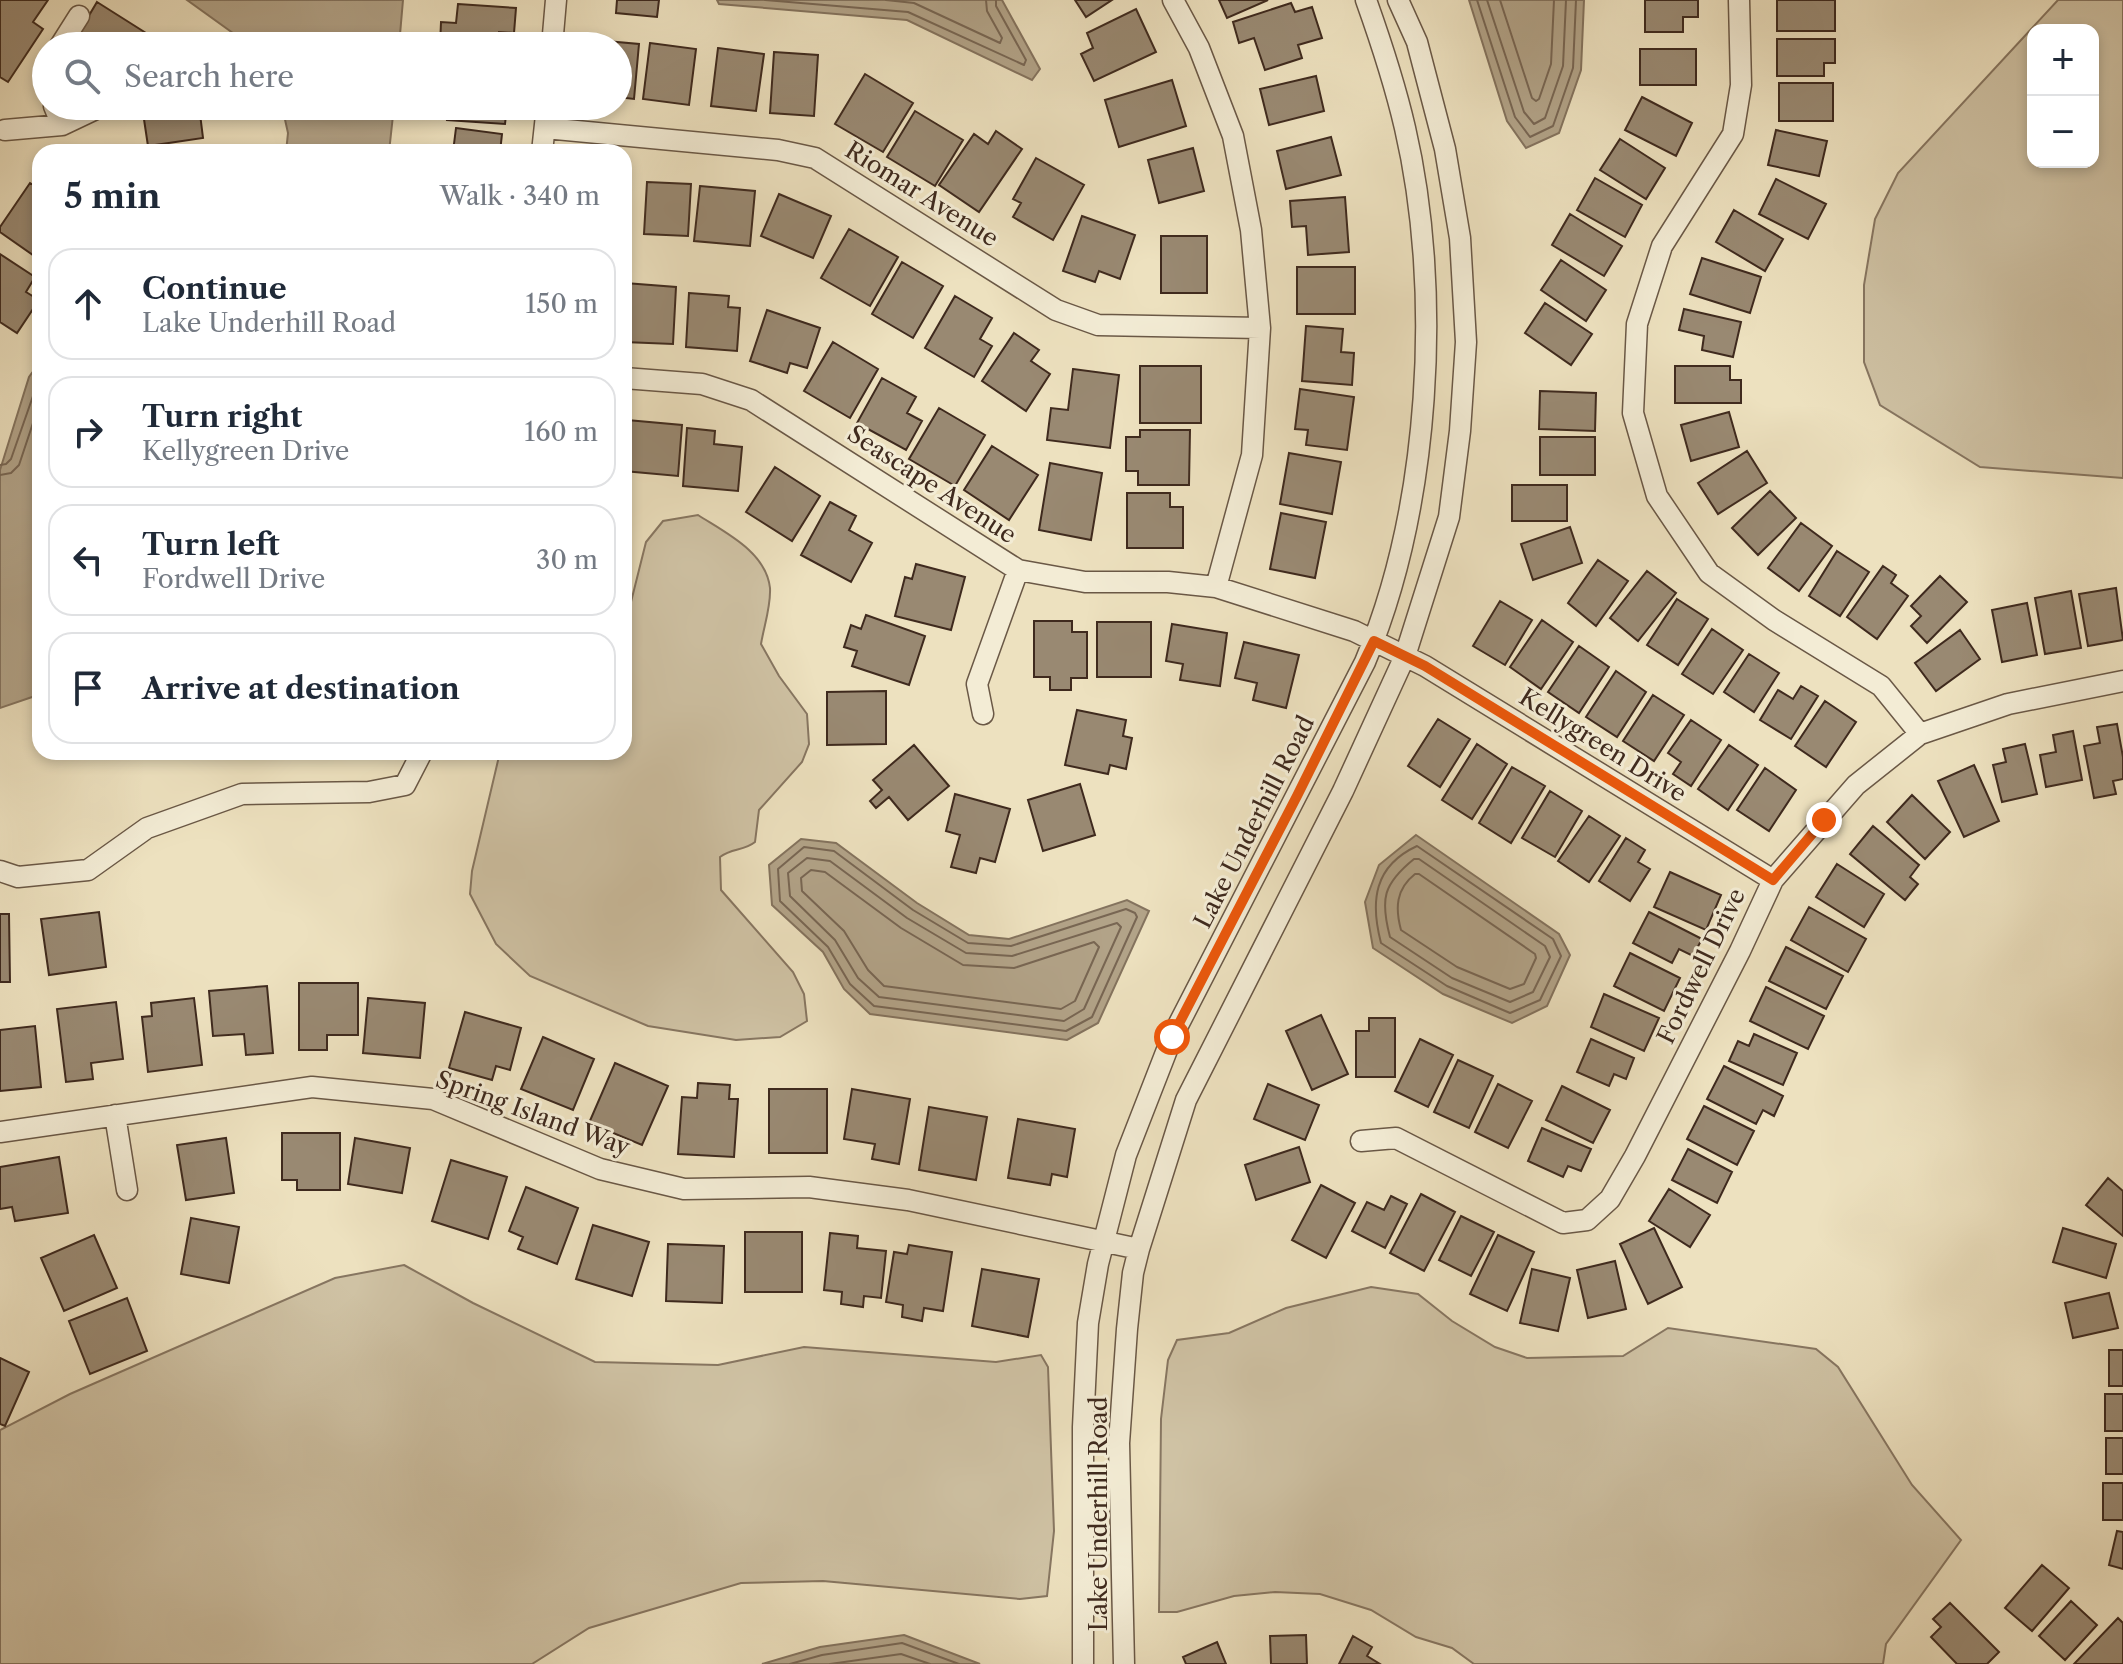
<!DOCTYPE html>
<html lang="en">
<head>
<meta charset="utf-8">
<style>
	body { margin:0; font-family:"Libre Caslon Text",serif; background:#f2f2f3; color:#1f2937 }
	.controls { position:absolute; right:24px; top:24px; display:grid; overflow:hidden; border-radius:16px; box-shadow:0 4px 12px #0003 }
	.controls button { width:72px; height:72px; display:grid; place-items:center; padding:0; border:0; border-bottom:2px solid #e0e1e3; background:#fff; color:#1f2937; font:40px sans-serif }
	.stop { position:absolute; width:24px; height:24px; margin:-18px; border:6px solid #ea580c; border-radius:50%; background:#fff }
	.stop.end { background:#ea580c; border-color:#fff; box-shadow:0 2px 8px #0008 }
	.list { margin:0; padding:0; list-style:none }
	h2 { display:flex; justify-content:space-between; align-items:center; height:104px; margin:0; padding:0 32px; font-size:34px }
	h2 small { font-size:26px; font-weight:400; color:#747a83 }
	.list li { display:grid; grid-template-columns:52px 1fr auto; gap:24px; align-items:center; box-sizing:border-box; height:112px; margin:0 16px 16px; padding:0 16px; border:2px solid #e0e1e3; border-radius:24px }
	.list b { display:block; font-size:30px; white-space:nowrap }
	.list p { margin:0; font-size:26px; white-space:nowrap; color:#747a83 }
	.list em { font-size:26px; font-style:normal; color:#747a83 }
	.icon { flex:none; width:44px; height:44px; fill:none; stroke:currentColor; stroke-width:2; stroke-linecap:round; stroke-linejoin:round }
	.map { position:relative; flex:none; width:2123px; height:1664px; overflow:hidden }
	.search { position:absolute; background:#fff; box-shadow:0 4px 12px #0003; left:32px; top:32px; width:600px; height:88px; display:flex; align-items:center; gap:20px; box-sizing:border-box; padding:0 28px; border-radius:44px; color:#747a83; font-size:30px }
	.panel { position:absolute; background:#fff; box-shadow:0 4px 12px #0003; left:32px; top:144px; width:600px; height:616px; border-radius:24px }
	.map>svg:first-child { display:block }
</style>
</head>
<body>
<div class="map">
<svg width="2123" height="1664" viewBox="0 0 2123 1664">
	<rect width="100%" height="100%" fill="#ede1bf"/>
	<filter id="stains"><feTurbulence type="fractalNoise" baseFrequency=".0025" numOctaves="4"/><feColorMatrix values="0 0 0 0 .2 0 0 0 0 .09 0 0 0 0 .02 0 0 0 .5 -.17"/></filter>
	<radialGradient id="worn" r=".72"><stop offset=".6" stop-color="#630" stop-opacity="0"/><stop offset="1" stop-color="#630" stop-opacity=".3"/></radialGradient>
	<!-- green -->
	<path fill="#cfc2a4" stroke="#877661" stroke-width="2" fill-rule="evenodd" d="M2058 0H2123V478L1980 467 1880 405 1864 362V285L1875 219 1898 173ZM2093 30V162H2033V30Z
		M698 515C726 533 766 552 770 588 771 606 764 626 761 644L779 676 807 714 809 744 802 762 759 810 755 842C744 851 732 848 720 857L721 890 793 972 804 994 807 1021 780 1037 736 1040 648 1026 530 976 496 944 470 894 472 871 500 752H624V619L630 606 646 542 663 521Z
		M404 1265 473 1303 595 1362 718 1365 804 1347 996 1362 1041 1355 1048 1367 1054 1531 1047 1596 1020 1599 823 1581 741 1583 589 1628 532 1664H0V1430L70 1394 335 1278Z
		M1371 1287 1418 1294 1452 1321 1495 1347 1527 1358 1623 1356 1668 1328 1816 1349 1838 1367 1912 1485 1961 1540 1886 1644 1883 1664H1474L1452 1648 1416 1637 1371 1610 1320 1594 1275 1592 1234 1596 1177 1612H1159L1161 1419 1168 1360 1177 1340 1229 1333 1286 1308Z"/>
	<!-- water -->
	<path fill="#b2a388" stroke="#84735e" stroke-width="2" d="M187 0H403L399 46H251Z
		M717 0H1002L1040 69 1032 80 907 20 719 4Z
		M1469 0H1584L1581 70 1559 133 1526 148 1507 121Z
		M282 106H394L389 152H286L288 133Z
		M40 362V692L35 696 0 708V470L29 377Z
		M1416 835 1559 934 1570 955 1547 1006 1512 1023 1443 994 1373 948 1365 902 1379 865Z
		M801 839 836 843 917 903 969 935 1009 939 1127 900 1149 911 1098 1023 1067 1040 870 1014 844 989 823 952 772 905 769 865Z
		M904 1635 980 1664H762L820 1647Z"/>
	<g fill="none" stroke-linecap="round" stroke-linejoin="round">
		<!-- shore -->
		<path stroke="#786653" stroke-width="2" d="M765 0 908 12 1024 65 1026 60 996 6V0
			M886 0 914 3 1000 43 1002 38 987 11 986 0
			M1477 0 1515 117 1530 137 1553 126 1573 68 1576 0
			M1487 0 1524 112 1534 124 1545 118 1563 66 1566 0
			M1500 0 1532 98 1536 101 1539 99 1551 64 1554 0
			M0 465 6 464 11 459 40 376
			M0 475 11 473 19 465 40 402
			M1417 846 1553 939 1561 956 1540 1000 1510 1013 1447 986 1381 943C1370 901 1374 866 1417 846Z
			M804 847 834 851 913 910 968 943 1011 946 1126 909 1135 913 1137 917 1092 1017 1066 1031 874 1006 850 984 828 947 780 901 778 869Z
			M807 858 830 861 907 918 966 953 1012 956 1117 923 1121 927 1084 1009 1064 1021 879 997 858 978 835 940 790 896 788 873Z
			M1414 859H1419L1545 946 1550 957 1533 992 1510 1002 1452 978 1390 937C1380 899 1383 884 1414 859Z
			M811 870 825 872 901 928 963 965 1014 968 1094 942 1099 947 1075 1001 1061 1009 884 986 868 970 844 931 802 891 801 878Z
			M1415 874H1419L1535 954 1536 958 1524 984 1510 989 1457 967 1401 930C1395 908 1396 889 1415 874Z
			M790 1664 822 1655 902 1643 959 1664
			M830 1664 901 1654 930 1664"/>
	</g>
	<!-- building -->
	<path fill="#998972" stroke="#3f2a1e" stroke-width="2" d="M0 0H48L33 22 43 29 8 82 0 77Z
		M617 0H659L657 17 616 13Z
		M1075 0H1112L1086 17Z
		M1219 0H1268L1227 18Z
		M1645 0H1698V17H1683V32H1645Z
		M1777 0H1835V31H1777Z
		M97 2 146 33 138 46H71Z
		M1291 3 1295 12 1312 7 1322 38 1298 45 1302 58 1265 70 1254 38 1239 43 1233 22Z
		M458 4 516 8 514 33 499 32 498 46H440L441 22 456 23Z
		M1136 9 1156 52 1094 81 1081 54 1093 48 1087 33Z
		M1777 39H1835V63H1824V76H1777Z
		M595 40 639 44 634 99 618 97V46H595Z
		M650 43 696 49 689 105 643 99Z
		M718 48 764 54 756 111 711 106Z
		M1640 49H1696V85H1640Z
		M774 52 818 55 814 116 770 113Z
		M865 74 913 103 883 152 835 124Z
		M1316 76 1324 111 1269 125 1260 89Z
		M1172 80 1186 126 1119 147 1105 100Z
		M1779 83H1833V121H1779Z
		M1642 97 1692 123 1676 156 1625 130Z
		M142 106H199L203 138 148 146Z
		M448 106H507L505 124 447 120Z
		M915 111 963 140 935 186 887 157Z
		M456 128 502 134 500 152H453Z
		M1776 130 1827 141 1819 176 1768 165Z
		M996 131 1022 149 979 212 939 185 974 134 988 144Z
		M1331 137 1341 175 1286 189 1277 151Z
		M1620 139 1665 168 1646 199 1600 170Z
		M1193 148 1204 191 1159 203 1148 160Z
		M1036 158 1084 185 1053 240 1013 217 1021 203 1013 199Z
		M1595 178 1642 205 1625 237 1577 210Z
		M1776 179 1826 204 1808 239 1759 214Z
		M647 182 691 184 688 236 644 234Z
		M30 183 40 189V260L0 232V227Z
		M700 186 755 191 750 246 694 241Z
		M779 194 831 216 813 258 761 236Z
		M1345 197 1349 252 1308 255 1306 226 1292 227 1290 201Z
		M1734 210 1783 239 1765 271 1716 242Z
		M1570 214 1622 246 1604 276 1552 245Z
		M1082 216 1135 235 1120 279 1099 271 1095 282 1063 271Z
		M849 229 898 257 870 306 821 278Z
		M1161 236H1207V293H1161Z
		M0 254 35 277 26 292 39 300 17 333 0 322Z
		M1702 258 1761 277 1750 313 1690 294Z
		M1561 260 1606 290 1586 321 1541 290Z
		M902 262 943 286 913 338 872 314Z
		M1297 267H1355V314H1297Z
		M625 283 676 287 673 344 624 342Z
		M689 293 729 296 728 307 740 308 737 351 686 347Z
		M955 296 992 318 980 339 992 346 974 377 925 348Z
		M1545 303 1592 334 1571 365 1525 333Z
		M1684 309 1741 322 1733 357 1702 350 1704 336 1679 330Z
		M767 310 820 328 807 368 790 363 787 373 750 361Z
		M1306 326 1343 329 1341 352 1354 353 1352 385 1302 381Z
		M1014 333 1039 350 1031 361 1050 374 1026 411 982 381Z
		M833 342 878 369 850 418 804 391Z
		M1140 366H1201V423H1140Z
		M1675 366H1730V380H1741V403H1675Z
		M1073 369 1119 375 1110 448 1047 440 1051 408 1068 410Z
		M882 378 916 397 907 413 922 421 906 450 857 423Z
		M1300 389 1354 397 1347 450 1306 445 1308 430 1295 429Z
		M1540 391 1596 393 1595 431 1539 429Z
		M939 408 985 435 955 486 909 459Z
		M1729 412 1739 447 1691 461 1681 425Z
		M627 420 682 425 678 476 624 471Z
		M687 428 715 431 714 444 742 447 738 491 683 486Z
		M1140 430H1190L1189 485H1138V471H1126V437H1140Z
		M1540 437H1595V475H1540Z
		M992 446 1038 475 1009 520 964 490Z
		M1747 451 1767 483 1718 514 1698 483Z
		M1289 453 1341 462 1332 514 1280 504Z
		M1050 463 1102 473 1091 540 1039 530Z
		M775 467 820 496 792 541 746 512Z
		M1512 485H1567V521H1512Z
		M1770 491 1796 518 1758 555 1732 528Z
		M1127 493H1170V507H1183V548H1127Z
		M830 502 856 516 849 530 872 543 851 582 801 555Z
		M1281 513 1326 522 1315 578 1270 569Z
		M1801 523 1832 546 1799 591 1768 568Z
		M1570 527 1582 563 1533 580 1521 544Z
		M1837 551 1869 572 1840 616 1809 596Z
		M1598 560 1628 581 1596 626 1568 603Z
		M916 564 965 577 951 630 895 616 905 577 912 579Z
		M1883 566 1896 575 1891 583 1908 596 1877 639 1847 617Z
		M1647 571 1676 593 1638 641 1610 618Z
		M1940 576 1967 602 1927 643 1911 626 1921 616 1911 606Z
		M2116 588 2123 640 2088 646 2079 594Z
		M2071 591 2081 648 2045 654 2035 598Z
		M1677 599 1708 619 1678 665 1647 645Z
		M1500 601 1532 620 1505 665 1473 646Z
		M2027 603 2037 655 2002 662 1992 610Z
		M866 615 925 636 909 685 852 666 857 651 844 647 851 625 861 629Z
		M1542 620 1573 642 1541 689 1510 667Z
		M1034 621H1072V632H1087V678H1071V690H1050V677H1034Z
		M1097 622H1151V677H1097Z
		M1172 624 1227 633 1220 686 1180 680 1183 664 1166 661Z
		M1712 629 1743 650 1713 694 1682 674Z
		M1960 630 1980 659 1936 691 1915 663Z
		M1244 642 1299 655 1286 708 1253 700 1257 683 1235 678Z
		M1579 646 1609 667 1579 713 1548 692Z
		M1749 654 1779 673 1754 712 1724 692Z
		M1616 671 1646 692 1617 737 1586 717Z
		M1801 686 1818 696 1791 739 1760 720 1778 690 1793 699Z
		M886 691V744L827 745V692Z
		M1653 695 1684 715 1654 761 1623 741Z
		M1825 701 1856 722 1826 767 1795 746Z
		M1077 710 1126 720 1123 736 1132 738 1126 769 1110 765 1108 774 1065 765Z
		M1438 719 1470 739 1440 787 1408 766Z
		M1691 720 1721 740 1691 786 1673 774 1681 762 1668 753Z
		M2117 724 2123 757V779L2113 781 2116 794 2094 798 2084 746 2100 743 2097 727Z
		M2073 731 2082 780 2046 787 2040 755 2056 752 2053 735Z
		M1477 744 1507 764 1472 819 1442 800Z
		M2025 744 2037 794 2002 802 1993 765 2006 762 2003 749Z
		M914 745 949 786 908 820 889 797 876 808 870 801 882 790 873 780Z
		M1729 745 1758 765 1728 810 1698 789Z
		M1974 765 1999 821 1964 837 1938 781Z
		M1512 767 1545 786 1511 843 1479 823Z
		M1765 768 1796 790 1769 831 1737 810Z
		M1080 784 1095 835 1043 851 1028 800Z
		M1550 791 1582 811 1555 857 1522 838Z
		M955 794 1010 809 995 862 980 858 976 873 951 867 960 835 946 831Z
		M1912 795 1950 832 1925 859 1887 822Z
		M1589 816 1620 836 1589 882 1558 861Z
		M1873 826 1919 865 1910 877 1918 884 1905 900 1850 854Z
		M1626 838 1645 850 1638 862 1650 869 1630 901 1599 881Z
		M1837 864 1884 894 1864 927 1816 897Z
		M1670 872 1721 895 1706 930 1654 907Z
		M1809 907 1866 939 1848 972 1791 940Z
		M99 912 106 967 49 975 41 919Z
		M1649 912 1702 939 1693 956 1679 949 1672 963 1633 943Z
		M0 914H9L10 982H0Z
		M1786 947 1843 976 1826 1009 1769 981Z
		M1630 953 1680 978 1664 1011 1614 986Z
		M299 983H358V1035H327V1050H299Z
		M267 986 273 1053 246 1055 244 1034 213 1036 209 991Z
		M1766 987 1824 1016 1808 1049 1750 1021Z
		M1604 994 1659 1018 1644 1051 1591 1027Z
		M194 998 202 1065 148 1072 142 1017 152 1016 151 1003Z
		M368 998 425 1003 420 1058 363 1053Z
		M116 1002 123 1059 91 1063 93 1079 66 1082 57 1009Z
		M465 1012 521 1028 510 1070 496 1066 492 1080 449 1068Z
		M1321 1015 1348 1074 1312 1090 1286 1031Z
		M1369 1018H1395V1077H1356V1031H1369Z
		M35 1026 41 1087 0 1091V1030Z
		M1754 1034 1797 1053 1783 1085 1729 1061 1738 1041 1749 1046Z
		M543 1037 594 1059 573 1110 521 1089Z
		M1420 1039 1453 1055 1428 1107 1395 1091Z
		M1591 1039 1634 1058 1626 1079 1614 1074 1609 1086 1577 1072Z
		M1458 1060 1493 1076 1469 1128 1434 1112Z
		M615 1063 668 1086 642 1145 589 1123Z
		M1724 1066 1783 1096 1774 1116 1763 1110 1756 1124 1707 1099Z
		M698 1083 730 1085 729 1099H738L734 1157 678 1154 682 1097 697 1098Z
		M1268 1084 1319 1105 1305 1140 1254 1119Z
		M1498 1084 1532 1101 1508 1148 1475 1132Z
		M1562 1086 1610 1110 1593 1143 1546 1120Z
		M769 1089H827V1153H769Z
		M852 1089 910 1099 899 1164 872 1159 875 1144 844 1139Z
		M1704 1106 1754 1131 1737 1165 1687 1139Z
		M929 1107 987 1117 976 1180 919 1170Z
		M1018 1119 1075 1129 1067 1177 1052 1174 1050 1185 1008 1178Z
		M1542 1128 1591 1149 1581 1171 1568 1166 1563 1177 1528 1161Z
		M282 1133H340V1190H297V1180H282Z
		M226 1138 234 1193 186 1200 177 1145Z
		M355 1138 410 1148 402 1193 348 1184Z
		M1299 1147 1310 1182 1256 1200 1245 1165Z
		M1688 1149 1732 1172 1717 1203 1672 1180Z
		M59 1157 68 1213 15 1221 12 1207 0 1209V1167Z
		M451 1160 507 1177 488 1239 432 1221Z
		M2108 1178 2123 1191V1236L2086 1205Z
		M1321 1185 1355 1203 1326 1258 1292 1240Z
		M526 1187 578 1208 557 1264 518 1249 523 1237 509 1231Z
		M1669 1189 1710 1215 1690 1247 1649 1221Z
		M1421 1194 1455 1212 1424 1271 1390 1253Z
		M1391 1196 1407 1204 1385 1248 1352 1231 1367 1202 1384 1210Z
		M1461 1216 1494 1232 1471 1276 1439 1260Z
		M191 1218 239 1227 229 1283 181 1274Z
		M593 1225 649 1242 632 1296 576 1279Z
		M1654 1228 1682 1287 1648 1304 1620 1244Z
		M2063 1228 2116 1244 2106 1278 2053 1262Z
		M745 1232H802V1292H745Z
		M830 1233 858 1236 857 1248 886 1251 881 1298 864 1296 863 1307 841 1304 842 1292 824 1290Z
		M94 1235 117 1288 64 1311 41 1258Z
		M1498 1235 1534 1252 1507 1311 1470 1294Z
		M668 1244 724 1246 722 1303 666 1301Z
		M909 1245 952 1252 943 1311 924 1308 922 1321 902 1317 903 1305 886 1302 894 1252 907 1254Z
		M1615 1261 1626 1309 1588 1318 1577 1270Z
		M982 1269 1039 1279 1028 1337 972 1326Z
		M1532 1269 1570 1278 1558 1331 1520 1323Z
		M2109 1293 2118 1328 2073 1338 2065 1303Z
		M127 1298 147 1351 90 1374 69 1321Z
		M2109 1350H2123V1386H2109Z
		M0 1358 29 1372 5 1426 0 1424Z
		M2105 1394H2123V1431H2105Z
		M2106 1438H2123V1474H2106Z
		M2103 1483H2123V1520H2103Z
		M2117 1531 2123 1532V1569L2109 1565Z
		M2042 1565 2069 1588 2032 1631 2005 1608Z
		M2071 1601 2097 1625 2065 1660 2039 1636Z
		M1950 1603 1999 1652 1987 1664H1957L1931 1637 1941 1627 1933 1619Z
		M2118 1618 2123 1623V1664H2074Z
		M1306 1635 1307 1664H1271L1270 1636Z
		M1353 1636 1372 1647 1367 1656 1380 1664H1339Z
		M1217 1642 1226 1664H1186L1183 1657Z"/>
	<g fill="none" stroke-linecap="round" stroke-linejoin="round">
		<!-- minor casing -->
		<g stroke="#6a5846" stroke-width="23">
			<path id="minor" d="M1173 0 1199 48 1233 136 1251 230 1260 328 1252 455 1216 587
				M1739 0 1741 85 1733 134 1662 246 1637 324 1633 413 1657 496 1709 573 1774 620 1881 686 1920 734
				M60 46 79 16
				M552 46 556 0
				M46 82V87
				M54 106 62 125 102 106
				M545 128 778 150 815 158 1056 310 1098 325 1260 328
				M5 130 62 125
				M542 152 547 106
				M624 378 702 384 751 400 1018 570 1085 582H1168L1216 587 1354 631 1425 666 1773 880
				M983 714 977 684 1018 570
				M0 871 18 877 88 870 147 828 242 794 369 792 405 785 422 752
				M115 1115 127 1190
				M0 1132 312 1087 433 1099 600 1169 684 1189 809 1187 908 1200 1139 1249
				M1361 1141 1396 1138 1563 1223 1587 1220 1610 1199 1635 1156 1740 951 1773 880 1856 785 1920 734 2008 704 2123 681
				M1083 1664V1427L1088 1323 1098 1264 1126 1155 1172 1037 1365 662C1430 507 1443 292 1405 128 1395 85 1381 42 1366 0
				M1124 1664 1119 1443 1127 1329 1133 1273 1139 1249 1186 1100 1343 791 1405 656 1449 517 1460 431 1466 342 1460 238 1445 149 1417 42 1398 0"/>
		</g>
		<!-- minor -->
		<use href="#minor" stroke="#f3ecd5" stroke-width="20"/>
	</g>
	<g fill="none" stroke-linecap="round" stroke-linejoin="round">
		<!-- route -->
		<path stroke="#ea580c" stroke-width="10" d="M1172 1037 1297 796 1374 641 1425 666 1773 880 1824 820"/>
	</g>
	<g text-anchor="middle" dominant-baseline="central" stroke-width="6" stroke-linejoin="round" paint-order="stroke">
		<!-- street labels -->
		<g font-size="24" fill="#3f2a1e" stroke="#f3ecd5">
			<text transform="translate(922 194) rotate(32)">Riomar Avenue</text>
			<text transform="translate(932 484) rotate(33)">Seascape Avenue</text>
			<text transform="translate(1603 745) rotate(32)">Kellygreen Drive</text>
			<text transform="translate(1254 822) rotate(-63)">Lake Underhill Road</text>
			<text transform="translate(1701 966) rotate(-64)">Fordwell Drive</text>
			<text transform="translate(533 1113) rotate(20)">Spring Island Way</text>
			<text transform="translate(1098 1514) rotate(-90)">Lake Underhill Road</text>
		</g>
	</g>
	<rect width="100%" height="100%" filter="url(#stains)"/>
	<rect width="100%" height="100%" fill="url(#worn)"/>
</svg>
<div class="controls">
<button>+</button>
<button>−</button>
</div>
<div class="stop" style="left:1172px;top:1037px"></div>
<div class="stop end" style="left:1824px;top:820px"></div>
<div class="search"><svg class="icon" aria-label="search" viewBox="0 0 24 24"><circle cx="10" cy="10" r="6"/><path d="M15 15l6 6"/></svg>Search here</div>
<section class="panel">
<h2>5 min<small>Walk · 340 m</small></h2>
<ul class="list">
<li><svg class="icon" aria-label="ahead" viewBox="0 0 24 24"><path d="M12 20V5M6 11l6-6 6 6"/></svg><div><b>Continue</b><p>Lake Underhill Road</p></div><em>150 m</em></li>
<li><svg class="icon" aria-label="right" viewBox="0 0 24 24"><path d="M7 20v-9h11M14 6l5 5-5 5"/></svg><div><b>Turn right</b><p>Kellygreen Drive</p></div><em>160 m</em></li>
<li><svg class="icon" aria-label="left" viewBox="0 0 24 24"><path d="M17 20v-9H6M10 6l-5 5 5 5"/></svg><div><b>Turn left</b><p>Fordwell Drive</p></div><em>30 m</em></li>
<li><svg class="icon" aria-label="arrive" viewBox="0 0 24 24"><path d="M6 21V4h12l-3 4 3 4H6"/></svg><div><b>Arrive at destination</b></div></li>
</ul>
</section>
</div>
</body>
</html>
